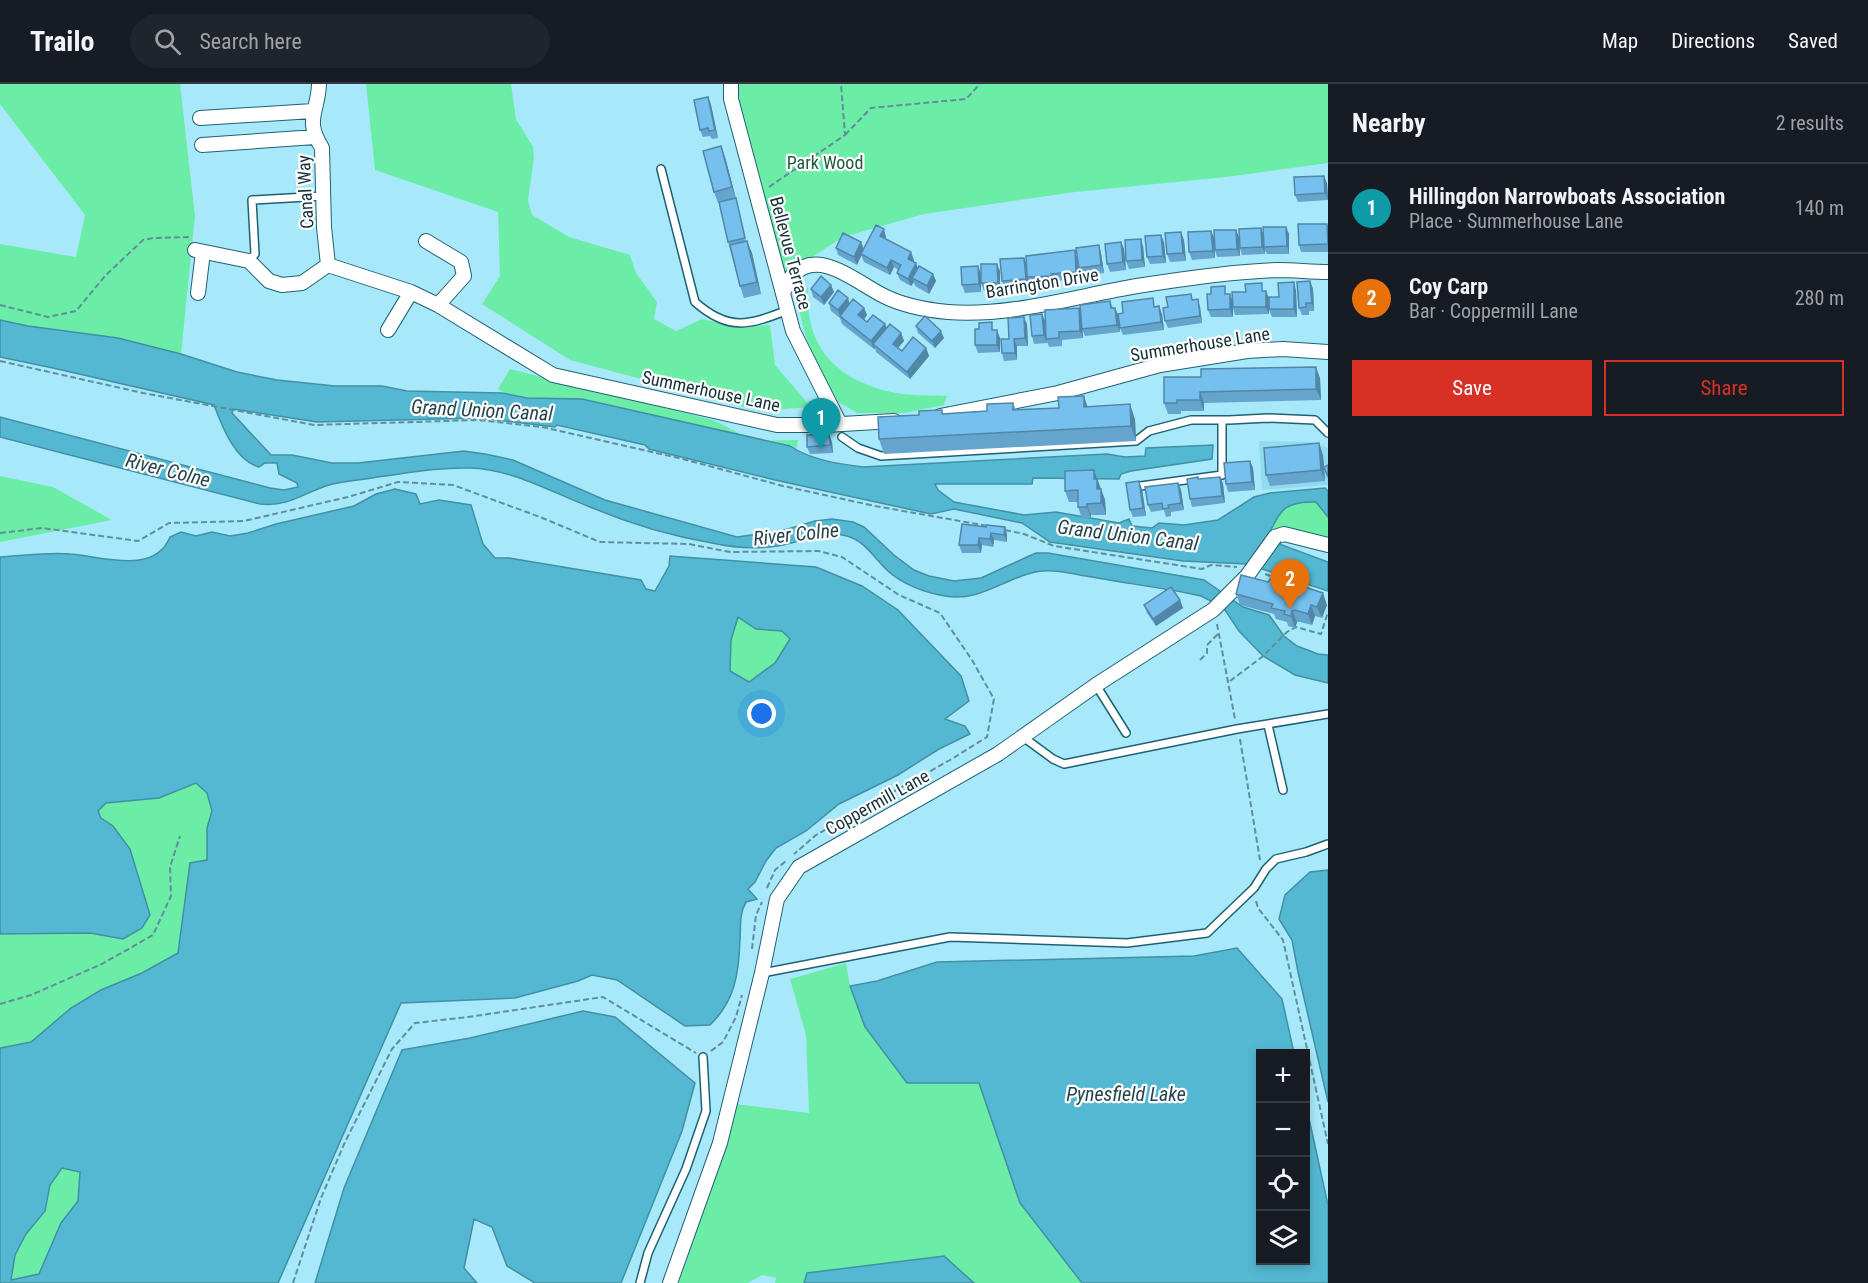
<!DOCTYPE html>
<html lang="en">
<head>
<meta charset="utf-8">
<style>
	body { margin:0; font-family:"Roboto Condensed",sans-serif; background:#20242c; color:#f1f3f6 }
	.controls { position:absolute; right:18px; bottom:18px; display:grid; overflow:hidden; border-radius:0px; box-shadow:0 3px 9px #0003 }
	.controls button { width:54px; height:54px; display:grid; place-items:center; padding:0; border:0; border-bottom:2px solid #363941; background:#171b24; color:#f1f3f6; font:30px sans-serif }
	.you { position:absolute; left:762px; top:630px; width:21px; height:21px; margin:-15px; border:4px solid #fff; border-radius:50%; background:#1a73e8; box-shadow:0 0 0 9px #1a73e833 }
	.badge { display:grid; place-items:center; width:39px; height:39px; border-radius:50%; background:#d93025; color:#fff; font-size:20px; font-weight:700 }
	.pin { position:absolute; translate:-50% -50px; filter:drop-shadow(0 2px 3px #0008) }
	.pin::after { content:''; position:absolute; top:32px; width:21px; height:18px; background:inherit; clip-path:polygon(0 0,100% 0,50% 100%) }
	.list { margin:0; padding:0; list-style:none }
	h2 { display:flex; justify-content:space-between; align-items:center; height:78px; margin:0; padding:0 24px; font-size:26px }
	h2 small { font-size:20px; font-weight:400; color:#9ea1a6 }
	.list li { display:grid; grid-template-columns:39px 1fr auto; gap:18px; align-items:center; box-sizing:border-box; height:90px; padding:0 24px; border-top:2px solid #363941 }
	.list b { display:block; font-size:22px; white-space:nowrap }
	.list p { margin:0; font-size:20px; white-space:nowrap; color:#9ea1a6 }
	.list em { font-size:20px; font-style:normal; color:#9ea1a6 }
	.actions { display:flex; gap:12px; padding:18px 24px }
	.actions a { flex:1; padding:14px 0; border:2px solid #d93025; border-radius:0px; text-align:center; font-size:21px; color:#d93025 }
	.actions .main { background:#d93025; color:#fff }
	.icon { flex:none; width:33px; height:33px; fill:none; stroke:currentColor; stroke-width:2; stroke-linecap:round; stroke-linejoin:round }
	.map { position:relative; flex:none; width:1328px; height:1199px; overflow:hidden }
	header { display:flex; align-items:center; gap:36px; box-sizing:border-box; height:84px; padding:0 30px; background:#171b24; border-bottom:2px solid #363941 }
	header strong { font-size:28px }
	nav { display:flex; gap:33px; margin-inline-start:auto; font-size:21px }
	.search { width:420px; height:54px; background:#20242c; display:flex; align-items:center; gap:15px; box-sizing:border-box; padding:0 21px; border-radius:33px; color:#9ea1a6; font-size:22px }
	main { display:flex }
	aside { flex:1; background:#171b24 }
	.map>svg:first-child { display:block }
</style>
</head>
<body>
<header>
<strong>Trailo</strong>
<div class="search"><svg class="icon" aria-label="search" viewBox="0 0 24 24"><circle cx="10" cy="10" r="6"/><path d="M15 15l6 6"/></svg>Search here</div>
<nav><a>Map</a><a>Directions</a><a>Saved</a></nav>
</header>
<main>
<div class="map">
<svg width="1328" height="1199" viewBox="0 0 1328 1199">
	<rect width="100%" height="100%" fill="#a7e9fb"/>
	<!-- built -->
	<path fill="#92dbef" d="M1259 357 1313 358 1328 364V401L1262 406Z"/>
	<!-- green -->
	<path fill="#6ceda7" d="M0 0H180L195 132 181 270 118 254 28 242 0 236V160L76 173 85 131 0 20Z
		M366 0H511L516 35 533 63 534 74 528 116 532 131 569 153 630 171 636 189 657 218 654 235 676 247 702 235 737 243 770 241 775 281 811 323 760 327 570 276 482 220 500 192 498 128 375 86Z
		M723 0H1328V79L1226 93 1075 108 924 130 843 153 778 195 725 13Z
		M808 203C804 264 837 297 896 309 912 312 931 311 947 312L944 321 905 329H857L834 315 808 261 802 238 798 220 802 208Z
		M510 285 713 336 754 357 798 356 796 366 743 373 532 324 498 305Z
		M0 392 53 403 112 436 0 458Z
		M1303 417 1316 418 1328 433V456L1284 445 1271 447C1279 428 1282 423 1303 417Z
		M738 532 756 545 782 547 790 555 775 579 749 599 730 588 731 556Z
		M197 699 207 709 212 727 207 744V776L190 780 178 869 142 889 101 906 71 924 31 958 0 964V850L90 849 123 855 150 831 113 742 101 734 97 727 106 719 159 714Z
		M846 879 850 902 865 943 979 999 1020 1119 1082 1199H974L944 1172 807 1189 804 1199H775L776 1194 762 1191 748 1199H679L735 1020 809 1029 806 951 790 895Z
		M63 1084 80 1088 78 1117 61 1139 39 1190 10 1197 15 1171 26 1150 45 1127 50 1101Z"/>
	<!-- water -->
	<path fill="#54b8d2" stroke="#4190a4" stroke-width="1.5" fill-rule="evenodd" d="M0 236 28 242 118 254 181 270 237 288 277 296 335 302H382L407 307 502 309 527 314 582 315 790 362C811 376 839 380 863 383L1107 370 1125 373 1145 372 1146 364 1213 361 1212 375 1131 387 1121 390 1119 395 1033 394 1032 400H935L938 406 954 418 1024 431 1056 428 1119 439 1129 435 1132 442 1152 444 1159 439 1184 441 1218 436 1254 413 1270 409 1325 404 1328 407V433L1316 418C1281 417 1281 428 1266 455L1328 478V507L1247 480 1183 477 1050 458 1022 439 954 425 931 430 775 396 649 365 645 361 557 341 555 343 480 334 317 338 233 325 232 329 271 371H292L332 379H358L464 367 485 370 513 376 605 416 737 453 781 447 815 437 832 435 853 438 864 443 894 471 914 486 929 492 954 497 981 494 1027 473 1036 469H1048L1204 496 1243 523 1269 531 1284 552 1297 562 1318 570 1328 571V599L1295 591 1263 572 1239 547 1223 523 1201 512 1187 509C1154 503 1120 498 1086 492 1072 490 1057 485 1043 487 1009 490 982 519 945 512 926 509 901 500 887 486 874 474 865 457 847 452 822 445 794 462 770 463 751 465 730 463 712 459 671 452 628 439 590 423 551 408 512 385 470 384 439 383 408 389 377 393 362 396 344 397 329 401 303 409 289 423 260 420L0 353V333L270 404 284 406 298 403 297 399 279 390 277 379H265L259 383C235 377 222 342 214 321L53 284 0 273Z
		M395 405 416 410 420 420 439 416 471 421 483 460 495 474H509L641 496 646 505 655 507 669 482 670 472 816 483 862 502 898 526 961 592 969 617 945 635 965 642 970 650 939 665 898 691 839 720 806 747 776 764 766 777 755 798 748 805 757 815 746 818C739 830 741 842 740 855 739 889 735 917 710 941L685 942 617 896 592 891 578 897 515 914 401 919 278 1199H0V964L31 958 71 924 101 906 142 889 178 869 190 779 207 776V744L212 727 207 709 196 699 159 714 106 719 98 727 101 734 113 742 130 765 150 831 142 844 123 855 90 849 0 850V473C23 472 47 468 70 470 101 472 154 492 170 453L181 448 196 452 212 448 230 452 248 449 276 440 354 422 376 410ZM738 533 756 545 782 547 790 555 775 579 749 598 730 587 731 556ZM62 1084 80 1088 78 1117 61 1139 39 1190 11 1196 15 1171 26 1150 45 1127 50 1101Z
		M1328 786V1018L1298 888 1292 856 1279 835 1285 811 1310 788Z
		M1237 864 1282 915 1294 969 1260 970V1176H1306V1021L1328 1121V1199H1082L1020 1119 979 999H907L865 943 850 902 877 897 937 878 1194 872Z
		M583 927 615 933 695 999 682 1047 621 1199H535L507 1182 492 1143 474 1135 464 1184 477 1199H315L344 1104 402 966 470 954Z
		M944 1172 974 1199H804L807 1189Z"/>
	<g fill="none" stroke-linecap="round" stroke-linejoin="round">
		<!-- lane casing -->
		<g stroke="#1f6171" stroke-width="10">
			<path id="lane" d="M661 85 695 218C729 248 749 241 788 226
				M249 177 255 170 252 116 324 112
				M842 353 858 364 881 372 1136 357 1149 347 1191 336H1229L1268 334 1315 336 1328 349
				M1133 403 1222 391V336
				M1096 601 1126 649
				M1268 641 1283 706
				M1023 653 1053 675 1064 680 1237 645 1328 630
				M762 889 950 853 1127 859 1207 849 1254 804 1266 785 1276 775 1306 768 1328 760
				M640 1199 648 1169 686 1085 706 1027 703 973"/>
		</g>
		<!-- street casing -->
		<g stroke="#1f6171" stroke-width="16">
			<path id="street" d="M319 0C318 29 304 35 322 64L324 143 328 181
				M731 0V15L793 247 840 340
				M200 34 313 27
				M202 61 315 53
				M426 157 461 178 464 192 438 221
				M195 166 249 177 269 197 282 201 302 199 328 181 411 208 438 221 553 291 777 341H825L894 337
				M784 207C787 202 789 195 793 191 818 163 858 199 882 211 903 222 926 226 948 228 1009 233 1077 212 1137 202 1181 195 1234 187 1278 186 1295 186 1311 188 1328 188
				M198 209 203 168
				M388 246 411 208
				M940 332 1058 309 1160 281 1247 267 1283 265 1328 268
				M1275 453 1284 450 1328 461
				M670 1199 720 1059 762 889 777 815 799 783 998 670 1096 601 1213 526 1247 492"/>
		</g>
		<!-- path -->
		<path stroke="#608e9b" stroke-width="2" stroke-dasharray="6 3" stroke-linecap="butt" d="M845 51 871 24 966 15 980 0
			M769 103 845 51 841 0
			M0 221 48 233 76 227 105 192 143 156 153 154 188 153 189 155
			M0 277 143 309 314 341 479 336 542 343 683 375 783 402 875 422 988 442
			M1005 446 1024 450 1054 462 1202 485 1211 481 1237 483
			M0 449 42 444 138 457 169 439 244 437 348 413 398 398 453 401 540 433 600 458 689 460 730 468 818 467 842 473 899 511 940 529 972 576 994 615 987 653 950 676 816 751 794 770
			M1265 490 1300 502
			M1217 540 1235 635
			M1200 576 1207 569V561L1219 549
			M1230 597 1262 573 1287 548 1296 543 1321 550 1328 528
			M1240 655 1260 776
			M767 804 775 786 786 777
			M1256 817 1258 824 1283 856 1328 1060
			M752 865 756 831 762 818
			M0 920 31 911 102 880 153 851 171 812 170 783 180 752
			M711 967 723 958 736 933 742 911
			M293 1199 321 1114 345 1058 392 965 415 939 468 933 603 913 696 969"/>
		<!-- lane -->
		<use href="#lane" stroke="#fff" stroke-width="7"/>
		<!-- street -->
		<use href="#street" stroke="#fff" stroke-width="14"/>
		<!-- street-bridge casing -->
		<g stroke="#1f6171" stroke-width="16" stroke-linecap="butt">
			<path id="street-bridge" d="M1247 492 1275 453"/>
		</g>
		<!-- street-bridge -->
		<use href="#street-bridge" stroke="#fff" stroke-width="14"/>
	</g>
	<!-- wall -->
	<path fill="#65a5cd" d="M708 13 711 21 718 54 712 55 710 52 703 53 700 46Z
		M721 62 725 73 738 122 746 158 752 169 761 210 744 214 740 202 728 158 719 119H718L714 108Z
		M1327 99 1328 116 1298 118 1295 111Z
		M1328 142V168H1301L1299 161Z
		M1286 143 1289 150V170H1267L1264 164 1265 170 1242 171 1240 164 1261 144 1263 151Z
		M1236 146 1239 153 1240 172 1217 173 1215 166V174L1192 176 1189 168 1211 147 1214 154Z
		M886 153V155L914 176 913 178 918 184 933 190 936 197 929 210 915 202 914 198 911 202 900 196 897 189 898 186 894 183 890 191 864 178 861 171 857 181 838 171 836 164 861 158 864 165Z
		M1184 156 1186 177 1170 178 1167 170Z
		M1121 158 1124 165 1126 186 1110 188 1107 180Z
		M1164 158 1166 179 1150 180 1147 173Z
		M1143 162 1145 183 1129 185 1126 177Z
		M1101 169 1104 189 1081 192 1078 180 1079 195 1054 197V199L1030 201 1028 195 1029 203 1005 204 1002 197 1026 179Z
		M978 182 981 190 1000 187V206L984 207 981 199V208L965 209 962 201Z
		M1310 197 1313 205 1314 227H1309V231H1302L1299 224Z
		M811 205 834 208 824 221 813 213Z
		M1296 206 1297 233H1272L1269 226V230L1235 231 1233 224V233H1211L1208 226 1228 210H1230L1232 216 1265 207H1266L1269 214 1279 213Z
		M1193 216 1200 223 1202 239 1168 244 1165 237 1168 223Z
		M1110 217 1113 224H1115L1118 231 1120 248 1085 252 1082 245 1083 254 1062 256V262L1049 263 1046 255 1079 224 1080 228Z
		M829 219H850L864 224 867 231 864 236 867 238 885 240 887 244 901 249 904 257 898 264 902 267 926 264 929 272 910 295 876 268 875 264 874 265 842 240 840 234 831 227Z
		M1156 223 1162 230 1164 246 1123 251 1120 244Z
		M1042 230 1045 237 1047 259 1034 260 1032 252Z
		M1027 240 1028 262H1017V276L1004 277 1002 269 1009 255Z
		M916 242 944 254 935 264 918 249Z
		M979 245 995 246 1000 254V268L978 269 975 261Z
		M1164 293 1320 294 1321 316 1204 319V327H1181V330H1168L1164 319Z
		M1013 319 1016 326 1087 322 1135 335 1136 357 884 370 879 355 919 331 942 326 943 330 987 327Z
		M832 358 833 369 810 370 807 363Z
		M1323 371 1324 383 1328 381V395L1324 384 1325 397 1270 402 1266 391Z
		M1250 377 1253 384 1255 406 1228 408 1226 400Z
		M1094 386 1105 416 1106 431H1091V434L1082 435 1078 423V418H1069L1065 407Z
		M1220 393 1223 400 1225 419 1192 423 1190 415 1198 395Z
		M1178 399 1181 406 1184 426 1171 428V432L1166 433 1164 426 1151 428 1148 421Z
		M1142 405 1146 432 1133 433 1130 426Z
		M986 443H1005L1007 451V458L994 456 993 463 982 461 981 469H962L959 461Z
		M1275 495 1276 498 1327 521 1322 534 1315 532 1312 541 1300 538H1297L1295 544 1288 542 1287 538 1276 535 1274 530 1240 521 1236 510Z
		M1180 516 1183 524 1156 542 1147 529 1144 521Z"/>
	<!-- shaded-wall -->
	<path fill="#5286a7" d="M708 13 711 21 718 54 715 46Z
		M721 62 725 73 736 115 732 103Z
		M1324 92 1327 99 1328 116 1325 109Z
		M1286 143 1289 150V170L1287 162Z
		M1261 144 1264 152 1265 170 1262 163Z
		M884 145 886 153 883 160 880 152Z
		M1236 146 1239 153 1240 172 1237 165Z
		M1211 147 1214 154 1215 174 1213 167Z
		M1181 148 1184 156 1186 177 1183 169Z
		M1161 151 1164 158 1166 179 1163 172Z
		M1141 155 1143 162 1145 183 1142 176Z
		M747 157 752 169 761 210 757 198Z
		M861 158 864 166 857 181 854 173Z
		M1121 158 1124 165 1126 186 1123 178Z
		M1099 161 1101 169 1104 189 1101 181Z
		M1075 166 1077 174 1079 195 1076 188Z
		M911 168 914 176 910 182 908 175Z
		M1024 174 1027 181 1029 203 1026 195Z
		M891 176 894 183 890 191 887 184Z
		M916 179 919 187 912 194 914 198 911 202 908 195Z
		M997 180 1000 187V206L998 199Z
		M978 182 981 190V208L979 200Z
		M933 190 936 197 929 210 927 202Z
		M1310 197 1313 205 1314 227 1312 219Z
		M1294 198 1296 206 1297 233 1294 225Z
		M831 201 834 208 824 221 821 213Z
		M1266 207 1269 215V230L1266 223Z
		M1230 210 1233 218V233L1230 225Z
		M848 214 850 221 841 234 838 226Z
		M1198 215 1200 223 1202 239 1200 232Z
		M1159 222 1162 230 1164 246 1161 238Z
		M864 224 867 231 861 239 858 231Z
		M1079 224 1082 231 1083 254 1080 247Z
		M1115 224 1118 231 1120 248 1117 241Z
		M1042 230 1045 237 1047 259 1044 251Z
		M1024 233 1027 240 1028 262 1025 254Z
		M885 240 888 248 873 260 875 264 874 265 871 257Z
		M997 246 1000 254V268L997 261Z
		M941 247 944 254 935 264 932 257Z
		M901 249 904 257 895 267 893 260Z
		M1014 255 1017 262V276L1015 269Z
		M926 264 929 272 910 295 907 288Z
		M1316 283 1320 294 1321 316 1316 305Z
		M1200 308 1204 319V327L1200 316Z
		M1084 312 1089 327 1084 323Z
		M1130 320 1135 335 1136 357 1131 342Z
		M829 350 832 358 833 369 830 361Z
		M1319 359 1323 371 1325 397 1321 386Z
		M1250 377 1253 384 1255 406 1252 398Z
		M1094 386 1105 416 1106 431 1094 395Z
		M1220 393 1223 400 1225 419 1222 412Z
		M1139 397 1142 405 1146 432 1143 424Z
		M1178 399 1181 406 1184 426 1181 419Z
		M1087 420 1091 431V434L1087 423Z
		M1005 443 1007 451V458L1004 451Z
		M991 449 994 456 993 463 990 455Z
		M979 454 982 461 981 469 978 461Z
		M1323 509 1327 521 1322 534 1317 523Z
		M1180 516 1183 524 1156 542 1153 535Z
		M1311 521 1315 532 1312 541 1308 530Z
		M1292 527 1297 538 1295 544 1291 532Z"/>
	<!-- building -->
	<path fill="#75c0ee" stroke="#5286a7" stroke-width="1.5" d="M708 13 715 46 709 47 708 44 700 46 694 16Z
		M721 62 732 103 714 108 703 67Z
		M1324 92 1325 109 1295 111 1294 93Z
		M736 114 745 154 728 158 719 118Z
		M1298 140H1327L1328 160 1299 161Z
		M876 141 884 145 880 152 911 168 908 175 916 179 908 195 897 189 901 181 891 176 887 184 861 170Z
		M1263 143H1286L1287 162 1264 163Z
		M1261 144 1262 163 1240 164 1239 145Z
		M1214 146H1236L1237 165 1215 166Z
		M1211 147 1213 167 1189 168 1188 148Z
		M1181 148 1183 169 1167 170 1165 149Z
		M843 149 861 158 854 173 836 164Z
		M1161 151 1163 172 1147 173 1145 152Z
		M1141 155 1142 176 1126 177 1125 156Z
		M747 157 757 198 740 202 730 161Z
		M1121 158 1123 178 1107 180 1105 160Z
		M1099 161 1101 181 1079 184 1076 164Z
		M1075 166 1076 188 1051 190 1052 192 1027 193 1026 172Z
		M1024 174 1026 195 1002 197 1000 175Z
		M981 180H997L998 199H981Z
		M919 182 933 190 927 202 912 194Z
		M978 182 979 200 962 201 961 183Z
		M821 192 831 201 821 213 811 205Z
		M1310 197 1312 219H1306V223L1299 224 1297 198Z
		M1294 198V225H1269V213H1279L1278 199Z
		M1262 199V207H1266V223H1233L1232 208H1246L1245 200Z
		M1225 202V210H1230V225L1208 226 1207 210H1211V203Z
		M838 206 848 214 838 226 829 219Z
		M1191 210 1192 216 1198 215 1200 232 1165 237 1163 224 1168 223 1166 213Z
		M1153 214 1154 223 1159 222 1161 238 1120 244 1118 230 1123 229 1122 218Z
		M853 215 864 224 858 231 867 238 873 231 885 240 871 257 840 232Z
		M1110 217 1111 224H1115L1117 241 1082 245 1080 221Z
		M1079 224 1080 247 1059 248V254L1046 255 1045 226Z
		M1042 230 1044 251 1032 252 1030 231Z
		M925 232 941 247 932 257 916 242Z
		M1024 233 1025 254 1014 255 1015 269H1002L1001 255H1009L1008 234Z
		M992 238V246H997V261H975V245H979V239Z
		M890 240 901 249 893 260 902 267 913 253 926 264 907 288 873 260Z
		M1316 283V305L1200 308V316H1177V319H1164V293H1201V285Z
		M1084 312V323L1130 320 1131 342 879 355 878 333 919 331V327L942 326V330L987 327V320L1013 319V326L1059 324 1058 313Z
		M829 350 830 361 807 363V351Z
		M1319 359 1321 386 1266 391 1264 364Z
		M1250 377 1252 398 1226 400 1224 379Z
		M1328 381V393L1324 383Z
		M1094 386V395H1097V405H1101V419L1087 420V423H1078V406L1065 407V387Z
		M1198 393V395L1220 393 1222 412 1190 415 1187 395Z
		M1139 397 1143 424 1130 426 1126 399Z
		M1178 399 1181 419 1168 421 1169 424 1163 425 1162 419 1148 421 1145 403Z
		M962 440 986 443 987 441 1005 443 1004 451 991 449 990 455 979 454 978 461H959Z
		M1241 491 1268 498 1271 494 1275 495 1273 500H1275L1277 494 1323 509 1317 523 1311 521 1308 530 1295 526 1292 527 1291 532 1284 530 1285 527 1271 524 1273 520 1236 510Z
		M1171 503 1180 516 1153 535 1144 521Z"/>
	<g text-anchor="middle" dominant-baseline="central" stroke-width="4.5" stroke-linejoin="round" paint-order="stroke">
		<!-- park labels -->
		<g font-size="18" fill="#20593b" stroke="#fdfdfd">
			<text x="825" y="78">Park Wood</text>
		</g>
		<!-- street labels -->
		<g font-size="18" fill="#163138" stroke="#fdfdfd">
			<text transform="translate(305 108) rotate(-93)">Canal Way</text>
			<text transform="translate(791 169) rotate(75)">Bellevue Terrace</text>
			<text transform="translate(1042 199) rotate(-9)">Barrington Drive</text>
			<text transform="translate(1200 260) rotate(-9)">Summerhouse Lane</text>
			<text transform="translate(711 307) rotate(12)">Summerhouse Lane</text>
			<text transform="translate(877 718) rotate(-29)">Coppermill Lane</text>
		</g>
		<!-- water labels -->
		<g font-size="20" font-style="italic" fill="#26454d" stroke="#fdfdfd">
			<text transform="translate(482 326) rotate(3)">Grand Union Canal</text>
			<text transform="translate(168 386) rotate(14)">River Colne</text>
			<text transform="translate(796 450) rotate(-6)">River Colne</text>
			<text transform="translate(1128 451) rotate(7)">Grand Union Canal</text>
			<text x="1126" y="1010">Pynesfield Lake</text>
		</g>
	</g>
</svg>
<div class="controls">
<button>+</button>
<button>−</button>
<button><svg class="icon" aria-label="locate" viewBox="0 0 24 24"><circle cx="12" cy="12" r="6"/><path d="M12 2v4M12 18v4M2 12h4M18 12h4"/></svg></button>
<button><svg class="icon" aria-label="layers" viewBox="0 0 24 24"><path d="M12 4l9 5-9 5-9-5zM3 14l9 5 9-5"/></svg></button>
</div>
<div class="you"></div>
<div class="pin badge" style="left:821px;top:364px;background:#0f9aa8">1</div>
<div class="pin badge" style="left:1290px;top:525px;background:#e8710a">2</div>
</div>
<aside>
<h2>Nearby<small>2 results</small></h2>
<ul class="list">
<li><span class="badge" style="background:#0f9aa8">1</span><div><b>Hillingdon Narrowboats Association</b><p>Place · Summerhouse Lane</p></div><em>140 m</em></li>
<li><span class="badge" style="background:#e8710a">2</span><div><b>Coy Carp</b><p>Bar · Coppermill Lane</p></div><em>280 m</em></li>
</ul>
<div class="actions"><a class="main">Save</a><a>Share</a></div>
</aside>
</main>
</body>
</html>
